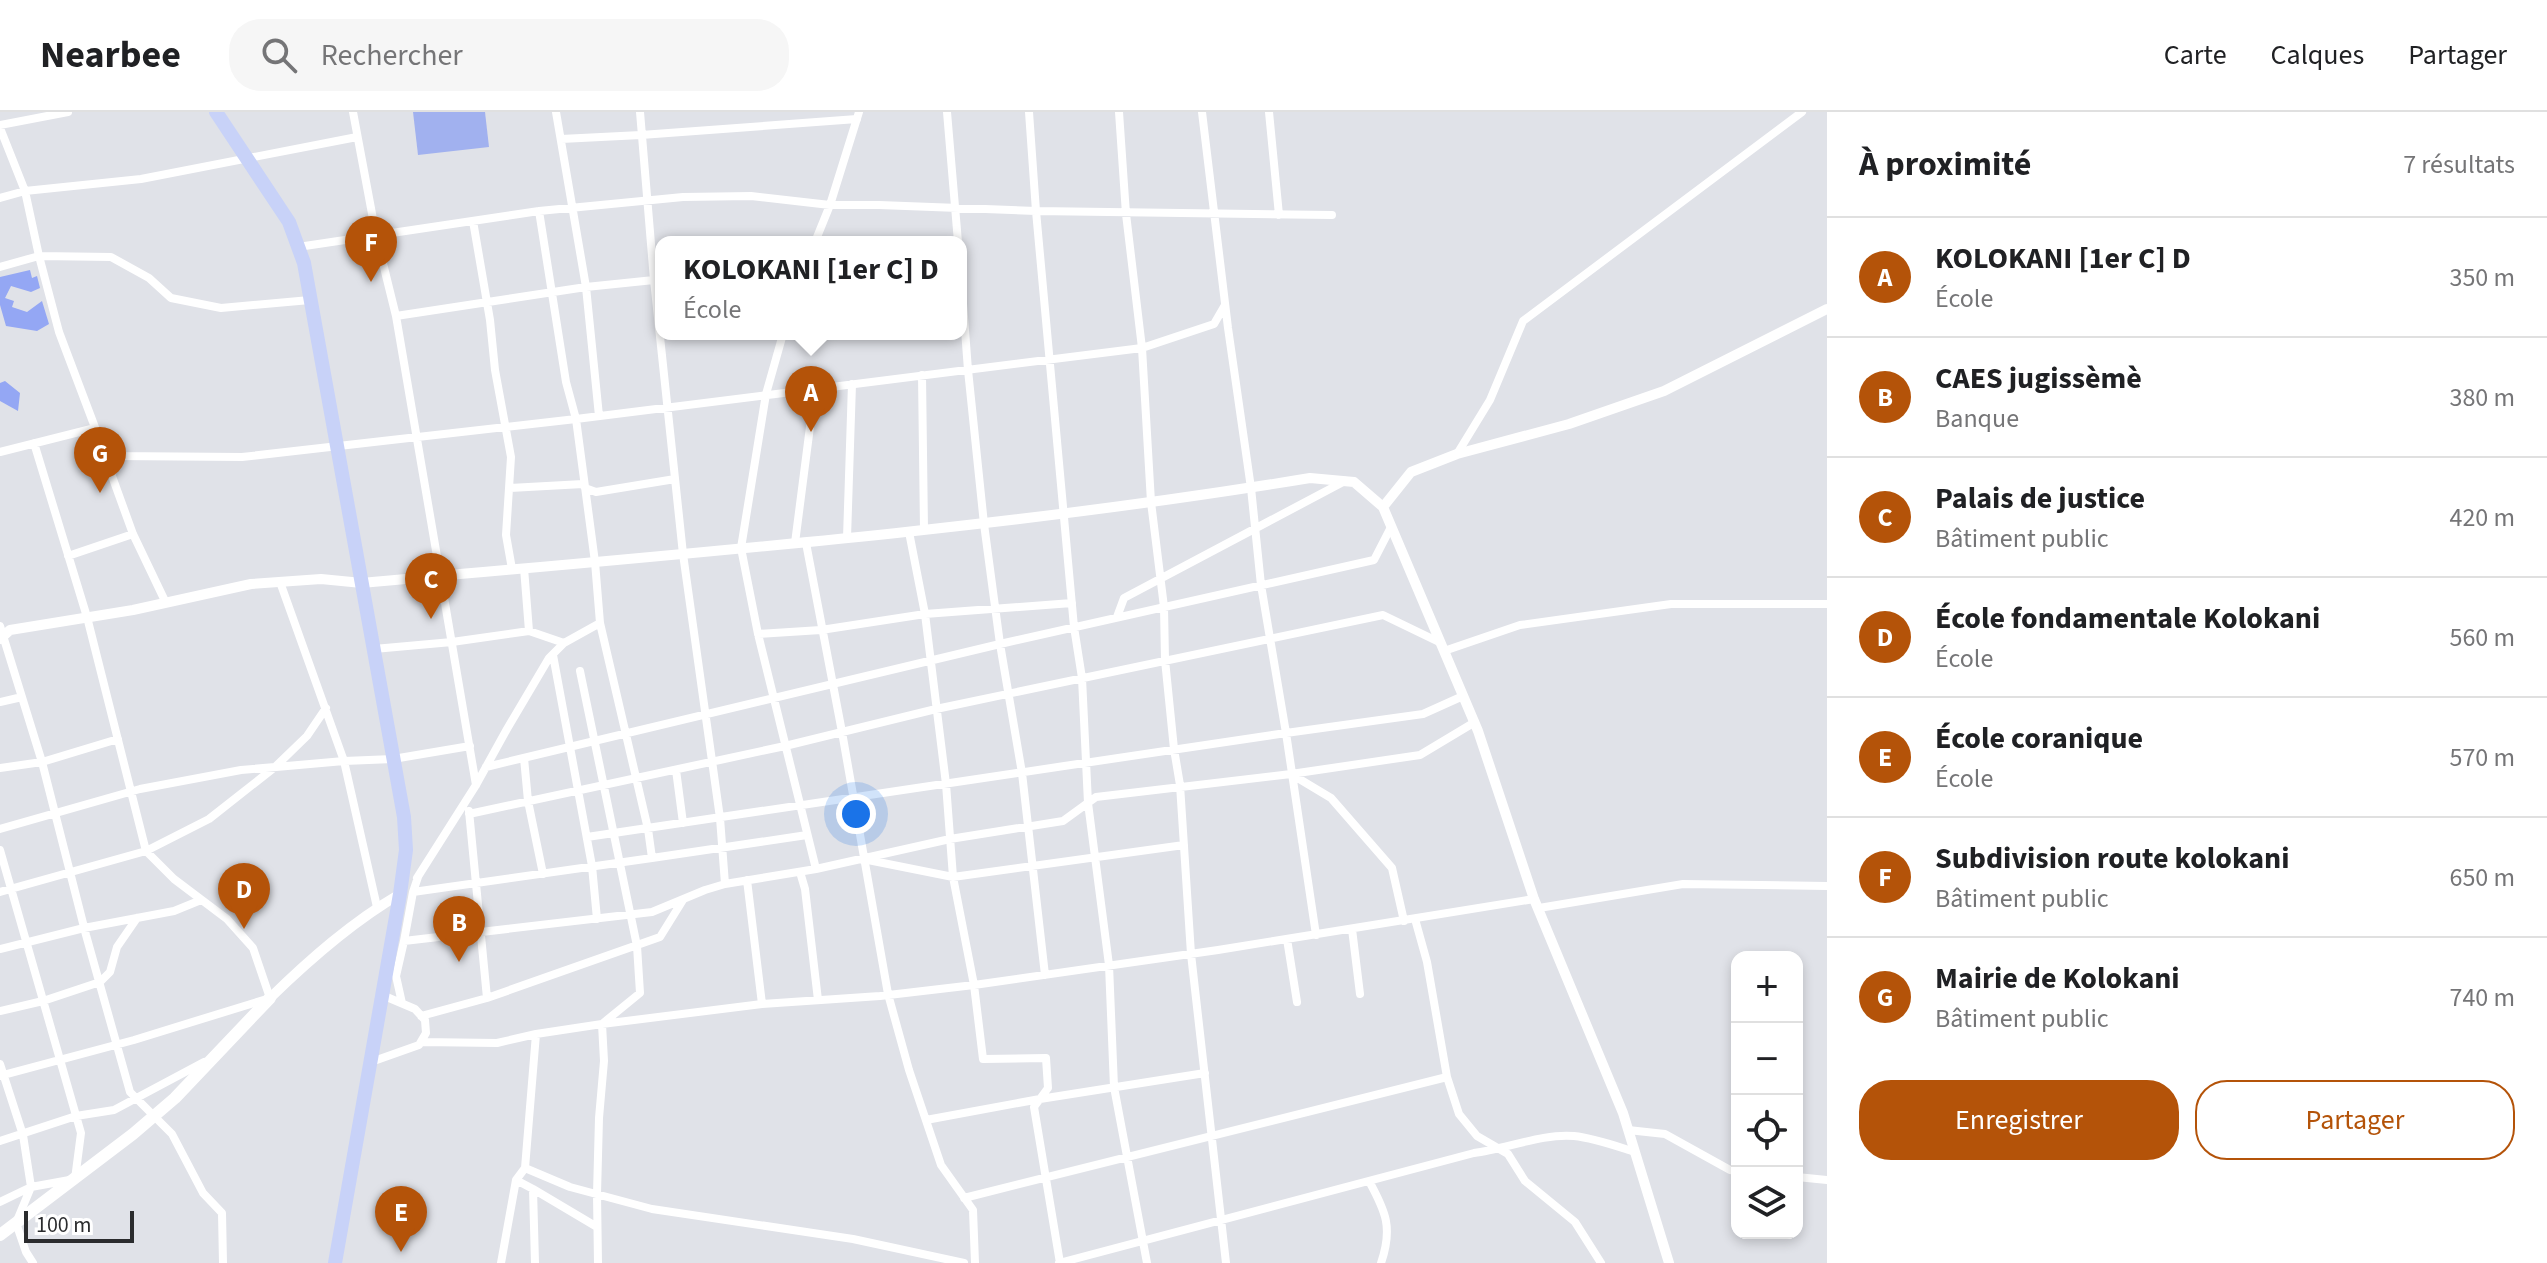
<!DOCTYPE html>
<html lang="fr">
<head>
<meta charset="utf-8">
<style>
	body { margin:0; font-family:"Source Sans 3",sans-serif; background:#f6f6f6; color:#202124 }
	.controls { position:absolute; right:24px; bottom:24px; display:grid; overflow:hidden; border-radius:16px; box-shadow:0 4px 12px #0003 }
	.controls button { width:72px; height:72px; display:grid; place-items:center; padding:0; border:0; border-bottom:2px solid #e0e0e0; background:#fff; color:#202124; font:40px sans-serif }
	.scale { position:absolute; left:24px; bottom:20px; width:110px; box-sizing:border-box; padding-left:8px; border:4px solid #2b2c2e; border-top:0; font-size:22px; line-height:28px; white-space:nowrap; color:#2b2c2e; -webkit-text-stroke:6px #fff; paint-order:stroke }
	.you { position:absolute; left:856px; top:702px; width:28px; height:28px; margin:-20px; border:6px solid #fff; border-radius:50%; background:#1a73e8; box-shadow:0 0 0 12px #1a73e833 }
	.badge { display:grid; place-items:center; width:52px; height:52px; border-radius:50%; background:#b45309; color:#fff; font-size:26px; font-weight:700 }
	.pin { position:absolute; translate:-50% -66px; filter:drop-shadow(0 2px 4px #0008) }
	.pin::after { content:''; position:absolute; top:42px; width:28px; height:24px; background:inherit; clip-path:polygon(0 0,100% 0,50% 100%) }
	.popup { position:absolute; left:655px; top:124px; width:312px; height:104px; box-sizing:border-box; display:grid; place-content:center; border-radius:16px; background:#fff; filter:drop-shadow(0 2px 6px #0005); font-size:26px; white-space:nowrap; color:#757577 }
	.popup b { font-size:30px; color:#202124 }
	.popup::after { content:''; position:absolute; left:50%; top:100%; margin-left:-16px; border:16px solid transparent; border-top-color:#fff }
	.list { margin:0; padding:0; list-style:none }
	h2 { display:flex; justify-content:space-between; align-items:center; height:104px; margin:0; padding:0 32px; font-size:34px }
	h2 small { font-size:26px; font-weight:400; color:#757577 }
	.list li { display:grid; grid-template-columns:52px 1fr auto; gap:24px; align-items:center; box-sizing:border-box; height:120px; padding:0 32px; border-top:2px solid #e0e0e0 }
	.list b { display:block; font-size:30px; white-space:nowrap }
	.list p { margin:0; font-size:26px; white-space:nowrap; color:#757577 }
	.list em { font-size:26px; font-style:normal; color:#757577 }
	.actions { display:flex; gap:16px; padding:24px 32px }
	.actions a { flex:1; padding:18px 0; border:2px solid #b45309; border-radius:32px; text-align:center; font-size:28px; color:#b45309 }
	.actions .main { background:#b45309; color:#fff }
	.icon { flex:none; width:44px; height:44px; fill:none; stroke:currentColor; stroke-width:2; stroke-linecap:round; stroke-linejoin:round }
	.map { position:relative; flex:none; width:1827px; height:1151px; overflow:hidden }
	header { display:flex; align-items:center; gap:48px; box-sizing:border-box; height:112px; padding:0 40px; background:#fff; border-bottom:2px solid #e0e0e0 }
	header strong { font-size:38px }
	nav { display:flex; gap:44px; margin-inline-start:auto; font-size:28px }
	.search { width:560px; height:72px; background:#f6f6f6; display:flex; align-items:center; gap:20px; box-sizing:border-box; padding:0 28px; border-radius:32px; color:#757577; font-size:30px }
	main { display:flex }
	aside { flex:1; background:#fff }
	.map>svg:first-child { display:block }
</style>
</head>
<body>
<header>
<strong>Nearbee</strong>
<div class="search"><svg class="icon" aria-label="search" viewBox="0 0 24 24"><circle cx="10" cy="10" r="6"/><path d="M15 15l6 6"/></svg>Rechercher</div>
<nav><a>Carte</a><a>Calques</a><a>Partager</a></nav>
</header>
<main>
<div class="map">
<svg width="1827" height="1151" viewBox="0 0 1827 1151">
	<rect width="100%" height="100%" fill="#e0e2e8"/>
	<!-- green -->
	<path fill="#a1b1ef" d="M413 0H485L489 35 418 43Z"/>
	<!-- forest -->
	<path fill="#94a7f4" d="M30 158 32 166 37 164 40 176 31 180 11 174 5 186 14 189 12 195 27 200 42 189 49 212 37 219 6 214 0 193V165Z
		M5 269 20 281 18 299 0 289V271Z"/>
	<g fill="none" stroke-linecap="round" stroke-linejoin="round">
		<!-- minor -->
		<path stroke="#fff" stroke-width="8" d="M353 0 376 123 396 204 476 673
			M556 0 586 175 599 304
			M640 0 654 168 683 442 720 706 725 772
			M947 0 958 130
			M1029 0 1036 99 1074 515 1082 566 1088 691 1109 853 1114 975 1147 1151
			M1119 0 1126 102 1142 236 1151 390 1164 495 1165 548 1174 637 1180 673 1191 842 1226 1151
			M1202 0 1228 216 1251 376 1261 473 1286 621 1316 823
			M1269 0 1279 103
			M0 13 68 0
			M0 16 25 79 39 144 59 220 96 318
			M561 27 641 23 857 7
			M0 86 25 79 141 67 357 25
			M473 109 490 208 495 258 511 345 506 423 512 457
			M815 130 830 93 859 0
			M298 135 539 99 683 85 751 84 830 93H879L1036 99 1332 103
			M0 155 39 144 111 145 149 166 171 186 221 196 310 188
			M961 165 968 258 984 412 1000 532 1022 661 1045 863
			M396 204 586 175 654 168
			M783 222 766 282 741 436 758 522 816 757
			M922 263 924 418
			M100 331 133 422 165 489
			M0 340 95 316 113 344 242 345 576 307 1142 236 1214 212 1225 193
			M1457 342 1490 288 1523 209 1802 0
			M510 376 583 372 585 376 596 380 675 367
			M909 420 925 502 946 672 953 765 974 873 983 947 1046 946 1048 976 1034 995 1060 1151
			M847 426 852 272
			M795 431 815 276
			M806 431 842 620 888 882 909 958 941 1053 973 1098 975 1151
			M68 444 133 422
			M524 456 529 519
			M280 470 344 649 377 795
			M1117 505 1124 486 1345 369
			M0 514 42 650 86 823 130 980 172 1022 203 1081 222 1101 223 1151
			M758 522 821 518 925 502 1072 491
			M374 537 452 530 529 519 564 531
			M1444 539 1520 513 1671 492H1827
			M553 543 592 754 597 807
			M580 559 637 834 640 881 602 912 604 949 599 1006 597 1082 598 1151
			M0 590 22 585
			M524 646 528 689 543 762
			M486 655 1000 532 1374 448 1391 415
			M0 656 42 650 118 627
			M676 658 683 711
			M1291 662 1331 686 1392 756 1404 809
			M469 699 487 886
			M469 702 785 634 936 597 1383 503 1441 531
			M0 717 140 677 241 658 344 649 393 647 470 634
			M587 725 1286 621 1423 602 1463 584
			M0 738 81 1021 75 1067 31 1075 0 1090
			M652 746 807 723
			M868 748 953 765 1184 733
			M800 760 805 777 818 888
			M418 765 413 780 652 746 648 717 600 511 595 450 576 307 566 270 539 99
			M417 766 476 673 507 617 549 546 564 531 600 511
			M747 768 762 892
			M0 780 146 739 209 707 275 655 307 624 326 596
			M413 780 404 829 652 800 705 778 725 772 816 757 950 727 1063 709 1096 685 1291 662 1420 643 1475 610
			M1539 796 1683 772 1827 774
			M1415 807 1427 850 1447 965 1459 1002 1477 1024 1508 1042 1525 1069 1575 1110 1601 1151
			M1352 817 1360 882
			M1287 827 1297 890
			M0 837 84 816 174 799 201 788
			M402 891 396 864 404 829
			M0 899 43 889 100 870 110 860 117 835 137 806
			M421 904 487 886 660 825 683 788
			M421 930 497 931 536 922 602 912 762 892 880 884 974 873 1218 838 1534 787
			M371 950 419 933 426 921 425 908 415 897 382 883
			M0 952 23 1023 31 1075 16 1111 26 1140 33 1151
			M0 964 134 928 270 886 253 836 227 807 174 767 146 739 87 505 34 331
			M926 1008 1040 987 1205 961
			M1628 1018 1665 1022 1730 1058 1737 1059
			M0 1029 76 1004 114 998 204 950
			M525 1056 570 1075 652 1097 853 1127 964 1151
			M1797 1065 1827 1068
			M516 1068 533 1077 535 1151
			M1369 1069C1386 1100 1393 1116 1381 1151
			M533 1077 597 1115
			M964 1086 1447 965
			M501 1151 516 1068 525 1056 536 922
			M1059 1151 1474 1041C1505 1037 1544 1021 1574 1024 1594 1026 1616 1034 1635 1040"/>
		<!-- tertiary -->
		<path stroke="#fff" stroke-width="10" d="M1383 395 1411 360 1457 342 1569 312 1664 279 1827 197
			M0 527 10 518 133 498 251 472 321 467 362 471C678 442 996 418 1310 366L1354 370 1383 395 1478 619 1534 787 1623 1001 1669 1151
			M270 886C310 847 352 810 400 782"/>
		<!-- secondary -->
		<path stroke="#fff" stroke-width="12" d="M0 1123 133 1022 175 986 270 886"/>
		<!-- trunk -->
		<path stroke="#c8d2f8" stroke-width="14" d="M216 0 289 110 304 151 404 705 406 738 400 782 335 1151"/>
	</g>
</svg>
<div class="controls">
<button>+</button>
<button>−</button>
<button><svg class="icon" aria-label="locate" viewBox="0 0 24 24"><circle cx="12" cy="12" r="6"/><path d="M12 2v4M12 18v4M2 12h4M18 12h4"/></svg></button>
<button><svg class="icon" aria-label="layers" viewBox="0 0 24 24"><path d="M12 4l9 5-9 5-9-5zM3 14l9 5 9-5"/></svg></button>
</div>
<div class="scale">100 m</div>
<div class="you"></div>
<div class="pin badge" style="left:811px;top:320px">A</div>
<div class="popup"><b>KOLOKANI [1er C] D</b>École</div>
<div class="pin badge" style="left:459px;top:850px">B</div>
<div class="pin badge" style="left:431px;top:507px">C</div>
<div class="pin badge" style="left:244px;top:817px">D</div>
<div class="pin badge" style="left:401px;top:1140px">E</div>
<div class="pin badge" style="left:371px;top:170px">F</div>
<div class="pin badge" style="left:100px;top:381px">G</div>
</div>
<aside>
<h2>À proximité<small>7 résultats</small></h2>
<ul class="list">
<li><span class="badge">A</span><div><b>KOLOKANI [1er C] D</b><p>École</p></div><em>350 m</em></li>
<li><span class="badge">B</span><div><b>CAES jugissèmè</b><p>Banque</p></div><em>380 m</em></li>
<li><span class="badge">C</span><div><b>Palais de justice</b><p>Bâtiment public</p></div><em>420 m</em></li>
<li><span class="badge">D</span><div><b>École fondamentale Kolokani</b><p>École</p></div><em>560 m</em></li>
<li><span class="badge">E</span><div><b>École coranique</b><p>École</p></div><em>570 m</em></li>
<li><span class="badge">F</span><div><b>Subdivision route kolokani</b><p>Bâtiment public</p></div><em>650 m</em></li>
<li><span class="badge">G</span><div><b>Mairie de Kolokani</b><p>Bâtiment public</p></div><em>740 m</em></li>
</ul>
<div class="actions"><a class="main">Enregistrer</a><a>Partager</a></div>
</aside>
</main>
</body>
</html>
